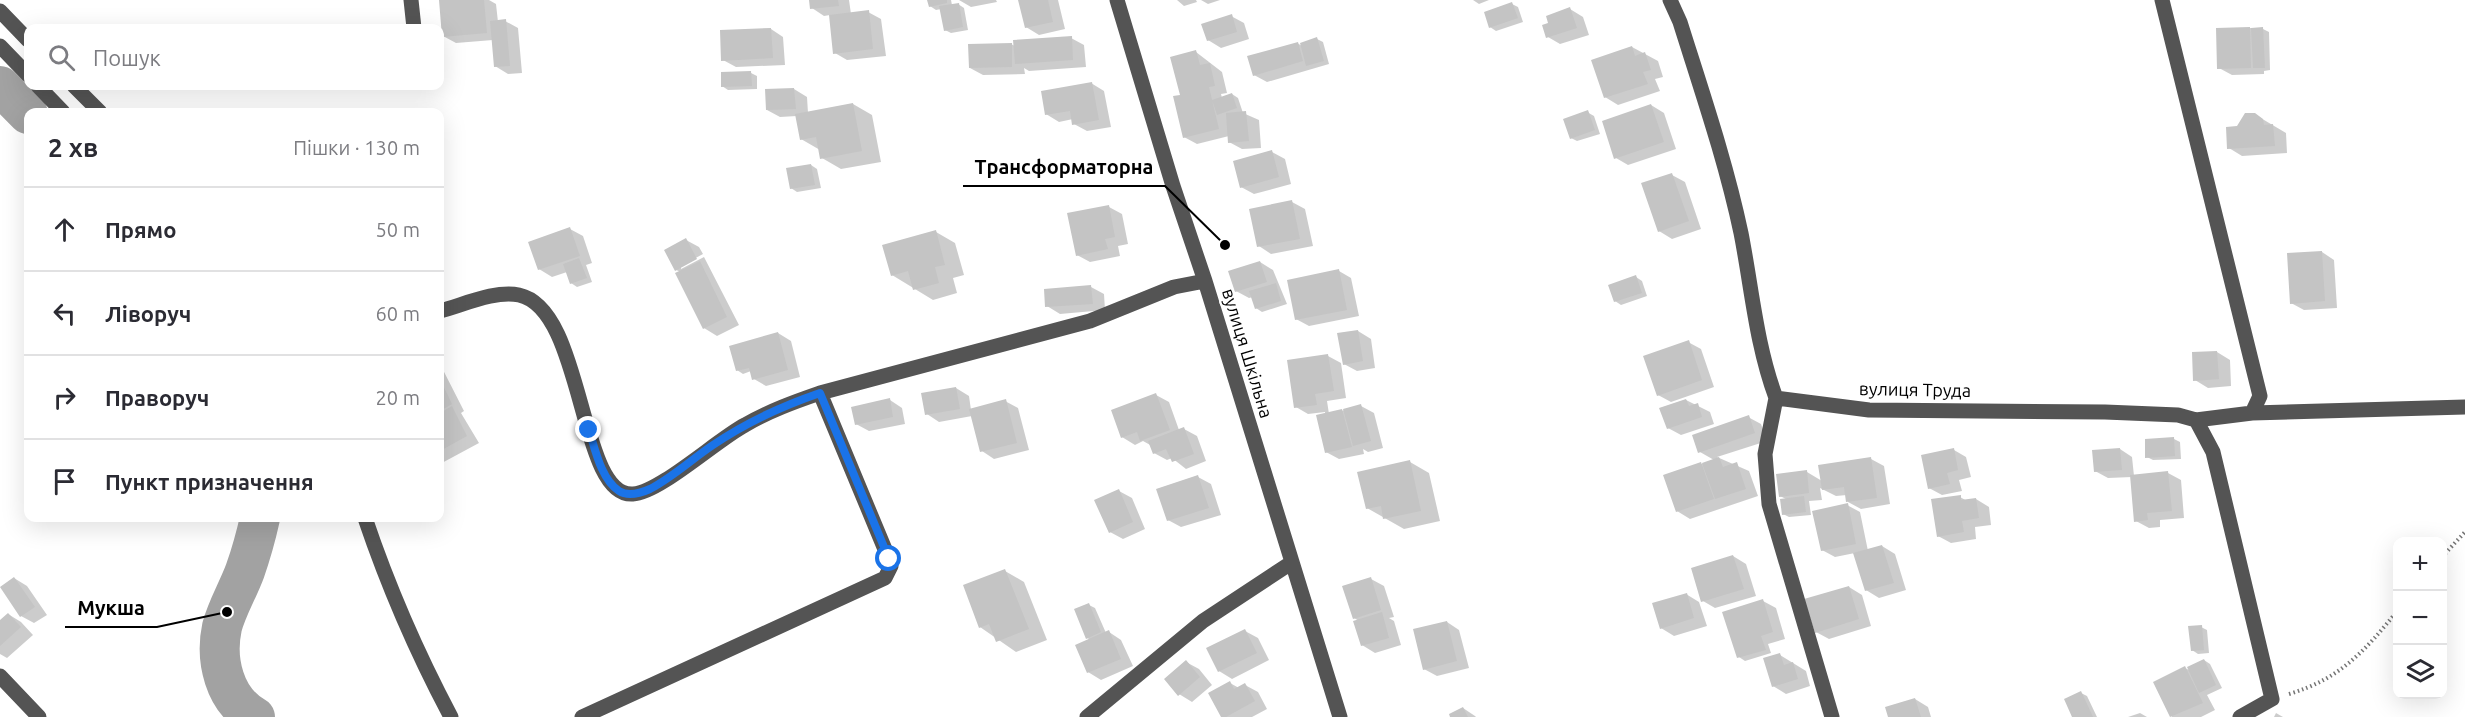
<!DOCTYPE html>
<html lang="uk">
<head>
<meta charset="utf-8">
<style>
	body { margin:0; font-family:Ubuntu,sans-serif; background:#f7f7f7; color:#2b2b33 }
	.controls { position:absolute; right:18px; bottom:18px; display:grid; overflow:hidden; border-radius:12px; box-shadow:0 6px 24px #0002 }
	.controls button { width:54px; height:54px; display:grid; place-items:center; padding:0; border:0; border-bottom:2px solid #e1e1e2; background:#fff; color:#2b2b33; font:30px sans-serif }
	.stop { position:absolute; width:18px; height:18px; margin:-14px; border:4px solid #1a73e8; border-radius:50%; background:#fff }
	.stop.end { background:#1a73e8; border-color:#fff; box-shadow:0 2px 6px #0008 }
	.list { margin:0; padding:0; list-style:none }
	h2 { display:flex; justify-content:space-between; align-items:center; height:78px; margin:0; padding:0 24px; font-size:26px }
	h2 small { font-size:20px; font-weight:400; color:#7c7c81 }
	.list li { display:grid; grid-template-columns:39px 1fr auto; gap:18px; align-items:center; box-sizing:border-box; height:84px; padding:0 24px; border-top:2px solid #e1e1e2 }
	.list b { display:block; font-size:22px; white-space:nowrap }
	.list em { font-size:20px; font-style:normal; color:#7c7c81 }
	.icon { flex:none; width:33px; height:33px; fill:none; stroke:currentColor; stroke-width:2; stroke-linecap:round; stroke-linejoin:round }
	.map { position:relative; flex:none; width:2465px; height:717px; overflow:hidden }
	.search { position:absolute; background:#fff; box-shadow:0 6px 24px #0002; left:24px; top:24px; width:420px; height:66px; display:flex; align-items:center; gap:15px; box-sizing:border-box; padding:0 21px; border-radius:12px; color:#7c7c81; font-size:22px }
	.panel { position:absolute; background:#fff; box-shadow:0 6px 24px #0002; left:24px; top:108px; width:420px; height:414px; border-radius:12px }
	.map>svg:first-child { display:block }
</style>
</head>
<body>
<div class="map">
<svg width="2465" height="717" viewBox="0 0 2465 717">
	<rect width="100%" height="100%" fill="#fff"/>
	<!-- shadow -->
	<path fill="#0003" d="M440 0H489L496 4 498 22 505 21 518 28 522 73 508 74 495 66 493 40 456 43 443 36Z
		M811 0H849L851 14 868 12 881 19 886 56 847 60 835 53 830 15 824 16 812 8Z
		M929 0H951L952 5 958 4 964 8 968 30 951 33 945 30 941 9 936 10 930 6Z
		M959 0H996L997 2 971 7Z
		M1020 0H1058L1065 29 1039 35 1026 27Z
		M1177 0H1196L1197 2 1184 6Z
		M1201 0H1220L1208 4Z
		M1473 0H1489L1479 4Z
		M1512 4 1518 7 1523 22 1496 31 1490 27Z
		M1570 9 1583 17 1589 35 1560 44 1548 37Z
		M1231 16 1244 23 1249 39 1221 48 1208 40Z
		M2250 28 2263 29 2269 32 2270 70 2264 71V74L2232 75 2219 68Z
		M771 29 783 37 785 65 736 67 723 60Z
		M1071 38 1084 45 1086 67 1029 71 1024 68 1025 74 983 75 970 68 1011 44 1015 46Z
		M1317 39 1323 42 1329 64 1267 82 1254 75 1297 43 1302 46Z
		M1632 47 1658 61 1663 77 1655 79 1660 91 1618 105 1605 97Z
		M1196 52 1222 72 1227 93 1221 94 1222 98 1232 94 1238 98 1243 113 1259 120 1261 148 1242 149 1229 142V136L1197 144 1184 137 1182 96Z
		M751 73 757 76V89L728 90 722 86Z
		M1091 83 1104 91 1111 127 1087 131 1074 124 1073 119 1059 122 1046 114Z
		M794 89 807 97 808 113 853 104 872 115 881 162 841 169 822 158 820 150 801 139 797 116 780 117 767 110Z
		M1651 105 1664 113 1676 149 1628 165 1616 158Z
		M1587 112 1594 116 1600 134 1577 141 1571 138Z
		M2254 114 2286 133 2287 153 2242 156 2229 148 2238 128Z
		M1272 152 1285 159 1291 184 1254 194 1241 187Z
		M811 165 817 169 821 188 797 192 791 188Z
		M1672 175 1685 182 1701 229 1672 239 1659 231Z
		M1292 202 1305 209 1313 246 1271 254 1259 246Z
		M1109 207 1122 214 1128 244 1118 246 1120 256 1090 262 1077 255Z
		M570 229 583 236 592 263 586 265 592 282 577 287 571 283 567 272 552 277 539 269Z
		M936 232 955 243 964 275 953 278 957 293 933 300 892 275Z
		M686 240 699 247 703 254 681 266V269L704 257 739 325 717 336 704 328 681 272 676 270Z
		M2322 252 2334 260 2337 308 2304 310 2291 303Z
		M1260 262 1273 270 1287 304 1262 312 1256 308 1253 297 1249 298 1236 291Z
		M1339 271 1351 278 1359 316 1309 326 1296 319Z
		M1636 277 1642 281 1647 296 1621 305 1615 301Z
		M1091 287 1104 294 1105 310 1060 314 1047 306Z
		M1358 331 1371 339 1375 368 1357 371 1344 364Z
		M778 333 791 341 800 377 766 386 754 379 751 371 743 374 737 370Z
		M1688 342 1701 349 1714 387 1671 402 1658 395Z
		M2217 352 2230 360 2231 386 2208 388 2195 380Z
		M1328 356 1341 363 1346 398 1327 401 1329 414 1361 406 1374 413 1383 448 1368 452 1363 449 1364 454 1339 459 1326 452 1325 412 1308 414 1296 407Z
		M440 364 464 411 461 413 479 443 440 464Z
		M956 388 969 396 971 410 1005 401 1018 408 1029 450 994 459 982 451 972 416 939 422 927 414Z
		M1156 395 1169 402 1179 430 1184 429 1197 436 1206 461 1186 469 1172 458 1167 460 1154 453 1152 446 1143 441 1135 445 1122 437Z
		M890 400 902 408 905 424 869 431 856 424Z
		M1686 400 1710 412 1714 424 1681 435 1668 428Z
		M1748 417 1761 424 1767 441 1717 457 1749 471 1758 496 1690 519 1677 511 1665 476 1714 460 1700 452Z
		M2174 439 2180 442 2181 459 2153 460 2147 457Z
		M2120 449 2132 457 2134 476 2168 473 2181 480 2184 518 2160 520V527L2149 528 2136 521 2132 477 2108 478 2095 471Z
		M1954 450 1966 457 1971 477 1959 480 1962 491 1942 495 1929 488Z
		M1871 459 1884 466 1890 504 1861 509 1848 502 1847 495 1836 496 1820 488 1822 500 1809 501 1811 515 1789 517 1783 514 1786 499 1780 496 1807 472 1822 481Z
		M1410 462 1429 473 1440 521 1404 529 1367 508Z
		M1198 477 1211 484 1221 515 1181 527 1168 520Z
		M1119 491 1132 498 1145 529 1123 539 1110 532Z
		M1960 497 1967 501 1976 499 1989 507 1991 525 1975 527 1976 539 1951 543 1938 536Z
		M1847 505 1860 512 1868 551 1882 546 1895 554 1906 590 1879 598 1866 590 1855 553 1835 557 1822 550Z
		M1733 556 1746 564 1756 596 1715 608 1703 601Z
		M1005 571 1024 582 1047 640 1016 652 980 627Z
		M14 578 27 586 47 615 34 623 21 616Z
		M1371 579 1384 586 1394 617 1389 618 1394 621 1401 645 1375 653 1362 645 1359 621 1354 618Z
		M1849 587 1862 595 1871 626 1829 639 1816 632Z
		M1686 594 1699 602 1707 626 1674 636 1661 628Z
		M1763 601 1776 608 1785 639 1768 644 1771 653 1745 661 1739 657Z
		M1089 605 1095 608 1106 633 1109 632 1121 640 1133 666 1101 680 1088 672 1091 640 1087 638Z
		M8 614 21 622 33 635 7 658 0 654V622Z
		M1447 622 1459 630 1469 668 1437 676 1424 669Z
		M2201 627 2207 630 2209 653 2198 654 2192 650Z
		M1245 631 1258 638 1269 660 1232 679 1219 671Z
		M1780 655 1806 671 1810 686 1786 694 1773 686Z
		M2204 660 2210 664 2222 688 2207 695 2215 710 2201 717H2172L2155 682 2185 668 2191 671Z
		M1186 662 1199 669 1212 685 1192 702 1179 694Z
		M1230 683 1239 688 1245 685 1258 692 1267 709 1252 717H1222Z
		M2081 693 2087 696 2097 717H2074Z
		M1915 699 1928 707 1931 717H1889Z
		M1463 708 1475 716 1476 717H1452Z
		M2140 713 2147 717H2128Z
		M2276 713 2283 717H2274Z"/>
	<g fill="none" stroke-linecap="round" stroke-linejoin="round">
		<!-- river -->
		<path stroke="#a2a2a2" stroke-width="40" d="M0 86 28 114
			M255 717C224 700 215 660 222 627 227 608 238 590 245 571 251 554 256 536 260 518"/>
	</g>
	<!-- building -->
	<path fill="#c4c4c4" d="M439 0H484L487 33 442 37Z
		M809 0H838L839 6 810 9Z
		M927 0H947V3L929 7Z
		M1018 0H1048L1053 22 1025 28Z
		M1512 2 1518 18 1489 28 1484 12Z
		M959 3 963 27 944 31 939 6Z
		M1570 7 1577 28 1546 38 1542 25 1548 23 1546 16Z
		M869 10 873 49 833 54 829 15Z
		M1232 14 1237 32 1207 41 1201 24Z
		M506 19 510 66 494 67 490 21Z
		M2250 27 2251 68 2217 69 2216 28Z
		M2263 27 2265 68H2253L2251 28Z
		M771 28 773 58 721 61 720 30Z
		M1072 36 1073 60 1015 64 1013 40Z
		M1317 37 1324 61 1306 66 1300 43Z
		M1298 42 1303 61 1253 76 1247 56Z
		M1012 43V67L969 68 968 44Z
		M1632 46 1635 56 1645 52 1651 70 1643 72 1648 84 1604 98 1591 60Z
		M1196 50 1200 65 1210 63 1215 86 1209 87 1219 129 1183 138 1173 96 1180 95 1170 57Z
		M751 71 752 86 721 87V72Z
		M1092 82 1099 120 1072 125 1070 111 1045 115 1041 91Z
		M794 88 796 109 766 110 765 89Z
		M1232 93 1237 108 1217 115 1212 100Z
		M853 103 862 151 820 159 816 137 800 140 795 114Z
		M1651 104 1664 142 1614 159 1602 121Z
		M1588 110 1595 130 1570 139 1563 119Z
		M1246 111 1249 141 1228 143 1226 113Z
		M2245 113H2255L2263 119 2264 125 2273 124 2275 146 2227 149 2226 127 2237 126Z
		M1272 150 1279 177 1240 188 1233 161Z
		M811 164 815 185 790 189 786 168Z
		M1672 173 1689 221 1658 232 1641 183Z
		M1292 200 1300 239 1257 247 1249 209Z
		M1109 205 1115 237 1105 239 1108 249 1076 256 1067 213Z
		M570 227 580 256 538 270 528 242Z
		M936 230 945 265 935 267 939 283 913 290 908 271 891 276 882 245Z
		M686 238 697 259 675 271 664 250Z
		M2322 251 2325 301 2290 304 2287 253Z
		M579 258 587 278 570 284 563 264Z
		M700 261 727 317 703 329 675 273Z
		M1260 261 1267 282 1235 292 1228 271Z
		M1339 269 1347 310 1295 320 1287 280Z
		M1636 275 1642 293 1614 302 1608 285Z
		M1276 283 1281 301 1255 309 1249 291Z
		M1091 285 1093 304 1045 307 1044 289Z
		M1358 330 1363 361 1343 365 1337 333Z
		M778 332 788 370 752 380 749 368 736 371 729 346Z
		M1689 340 1702 380 1657 396 1643 356Z
		M2217 351 2219 379 2193 381 2192 352Z
		M1328 354 1334 391 1315 394 1317 405 1294 408 1287 360Z
		M440 379 452 404 440 411Z
		M956 387 960 409 925 415 921 393Z
		M1156 393 1170 430 1140 441 1137 432 1121 438 1111 410Z
		M890 398 893 417 855 425 851 407Z
		M1006 399 1017 443 980 452 969 409Z
		M1686 399 1689 406 1698 403 1702 417 1667 429 1659 408Z
		M1361 404 1371 441 1353 446 1343 409Z
		M452 406 467 436 440 451V413Z
		M1342 409 1352 447 1325 453 1316 415Z
		M1749 415 1755 433 1698 453 1692 435Z
		M1184 427 1194 454 1172 462 1166 449 1153 454 1148 441Z
		M2174 437 2175 456 2145 458V439Z
		M1954 448 1958 470 1947 473 1950 484 1928 489 1921 455Z
		M2120 448 2122 470 2094 472 2092 450Z
		M1719 457 1723 467 1737 462 1746 489 1715 499 1702 463Z
		M1871 457 1877 498 1846 502 1844 487 1822 490 1818 465Z
		M1410 460 1421 511 1383 519 1381 506 1366 509 1357 472Z
		M1701 462 1714 499 1676 512 1663 475Z
		M1807 470 1809 493 1779 497 1776 474Z
		M2168 471 2172 511 2147 513 2148 520 2134 522 2130 475Z
		M1198 475 1209 508 1167 521 1156 489Z
		M1119 489 1133 522 1109 533 1094 500Z
		M1961 495V500L1976 498 1979 518 1962 521 1964 532 1937 537 1931 499Z
		M1804 496 1806 512 1782 515 1780 499Z
		M1848 503 1856 544 1821 551 1812 511Z
		M1882 545 1894 583 1865 591 1853 553Z
		M1733 555 1744 589 1701 602 1691 568Z
		M1005 569 1029 629 996 642 989 624 979 628 963 585Z
		M14 577 35 607 20 617 0 587Z
		M1371 577 1381 610 1353 619 1342 586Z
		M1849 586 1859 619 1815 633 1804 599Z
		M1687 593 1694 618 1660 629 1652 603Z
		M1763 599 1773 632 1761 636 1766 650 1737 658 1722 612Z
		M1089 603 1101 632 1086 639 1074 609Z
		M1382 612 1389 638 1361 646 1353 621Z
		M8 613 21 627 0 646V620Z
		M1447 621 1457 661 1423 670 1413 629Z
		M2202 625 2204 650 2191 651 2188 626Z
		M1245 629 1257 653 1218 672 1206 648Z
		M1109 630 1121 659 1087 673 1075 645Z
		M1780 653 1784 665 1793 662 1798 679 1772 687 1763 658Z
		M2204 659 2216 685 2199 693 2187 667Z
		M1186 660 1200 677 1178 696 1164 679Z
		M2185 666 2203 703 2170 717 2153 682Z
		M1230 681 1234 689 1245 683 1255 701 1226 717H1221L1208 693Z
		M2081 691 2093 717H2072L2064 699Z
		M1915 698 1921 717H1888L1885 707Z
		M1463 707 1468 717H1450L1449 714Z"/>
	<g fill="none" stroke-linecap="round" stroke-linejoin="round">
		<!-- path -->
		<path stroke="#767676" stroke-width="4" stroke-dasharray="1.5 3" stroke-linecap="butt" d="M2442 557 2465 532
			M2289 694C2340 679 2365 651 2398 610"/>
		<!-- minor -->
		<path stroke="#545454" stroke-width="15" d="M411 0 414 28
			M1117 0 1173 186 1205 281 1340 717
			M1670 0 1680 22C1702 92 1726 162 1741 233 1752 289 1756 344 1776 398
			M2162 0 2260 396 2252 413
			M0 11 28 40
			M0 46 28 75
			M38 86 63 112
			M74 86 100 112
			M440 311C463 305 495 290 519 295 585 309 578 498 633 494 659 493 718 439 745 425 769 411 794 402 820 393
			M1776 398 1869 410 2105 412 2178 415 2196 420 2252 413 2465 407
			M1776 398 1765 454 1769 504 1832 717
			M2196 420 2213 452 2272 699 2240 717
			M365 518C388 586 417 653 451 717
			M0 676 39 717
			M582 717 885 578 891 566 889 559 820 393 1090 321 1174 287 1205 281
			M1087 717 1203 621 1291 563"/>
	</g>
	<g fill="none" stroke-linecap="round" stroke-linejoin="round">
		<!-- route -->
		<path stroke="#1a73e8" stroke-width="8" d="M589 430C595 449 601 479 619 491 628 497 641 493 650 489 673 477 692 459 713 445 747 422 782 406 820 393L889 559"/>
	</g>
	<g text-anchor="middle" dominant-baseline="central" stroke-width="4.5" stroke-linejoin="round" paint-order="stroke">
		<!-- street labels -->
		<g font-size="18" fill="#000" stroke="#fff">
			<text transform="translate(1248 353) rotate(73)">вулиця Шкільна</text>
			<text transform="translate(1915 389) rotate(1)">вулиця Труда</text>
		</g>
	</g>
	<!-- callouts -->
	<path fill="none" stroke="#000" stroke-width="2" d="M1225 245L1165 186H963M227 612L157 627H65"/>
	<g fill="#000" stroke="#fff" stroke-width="2">
		<circle cx="1225" cy="245" r="6"/>
		<circle cx="227" cy="612" r="6"/>
	</g>
	<g font-size="20" text-anchor="middle" font-weight="bold" fill="#000" stroke="#fff" stroke-width="4.5" stroke-linejoin="round" paint-order="stroke">
		<text x="1064" y="174">Трансформаторна</text>
		<text x="111" y="615">Мукша</text>
	</g>
</svg>
<div class="controls">
<button>+</button>
<button>−</button>
<button><svg class="icon" aria-label="layers" viewBox="0 0 24 24"><path d="M12 4l9 5-9 5-9-5zM3 14l9 5 9-5"/></svg></button>
</div>
<div class="stop" style="left:889px;top:559px"></div>
<div class="stop end" style="left:589px;top:430px"></div>
<div class="search"><svg class="icon" aria-label="search" viewBox="0 0 24 24"><circle cx="10" cy="10" r="6"/><path d="M15 15l6 6"/></svg>Пошук</div>
<section class="panel">
<h2>2 хв<small>Пішки · 130 m</small></h2>
<ul class="list">
<li><svg class="icon" aria-label="ahead" viewBox="0 0 24 24"><path d="M12 20V5M6 11l6-6 6 6"/></svg><div><b>Прямо</b></div><em>50 m</em></li>
<li><svg class="icon" aria-label="left" viewBox="0 0 24 24"><path d="M17 20v-9H6M10 6l-5 5 5 5"/></svg><div><b>Ліворуч</b></div><em>60 m</em></li>
<li><svg class="icon" aria-label="right" viewBox="0 0 24 24"><path d="M7 20v-9h11M14 6l5 5-5 5"/></svg><div><b>Праворуч</b></div><em>20 m</em></li>
<li><svg class="icon" aria-label="arrive" viewBox="0 0 24 24"><path d="M6 21V4h12l-3 4 3 4H6"/></svg><div><b>Пункт призначення</b></div></li>
</ul>
</section>
</div>
</body>
</html>
